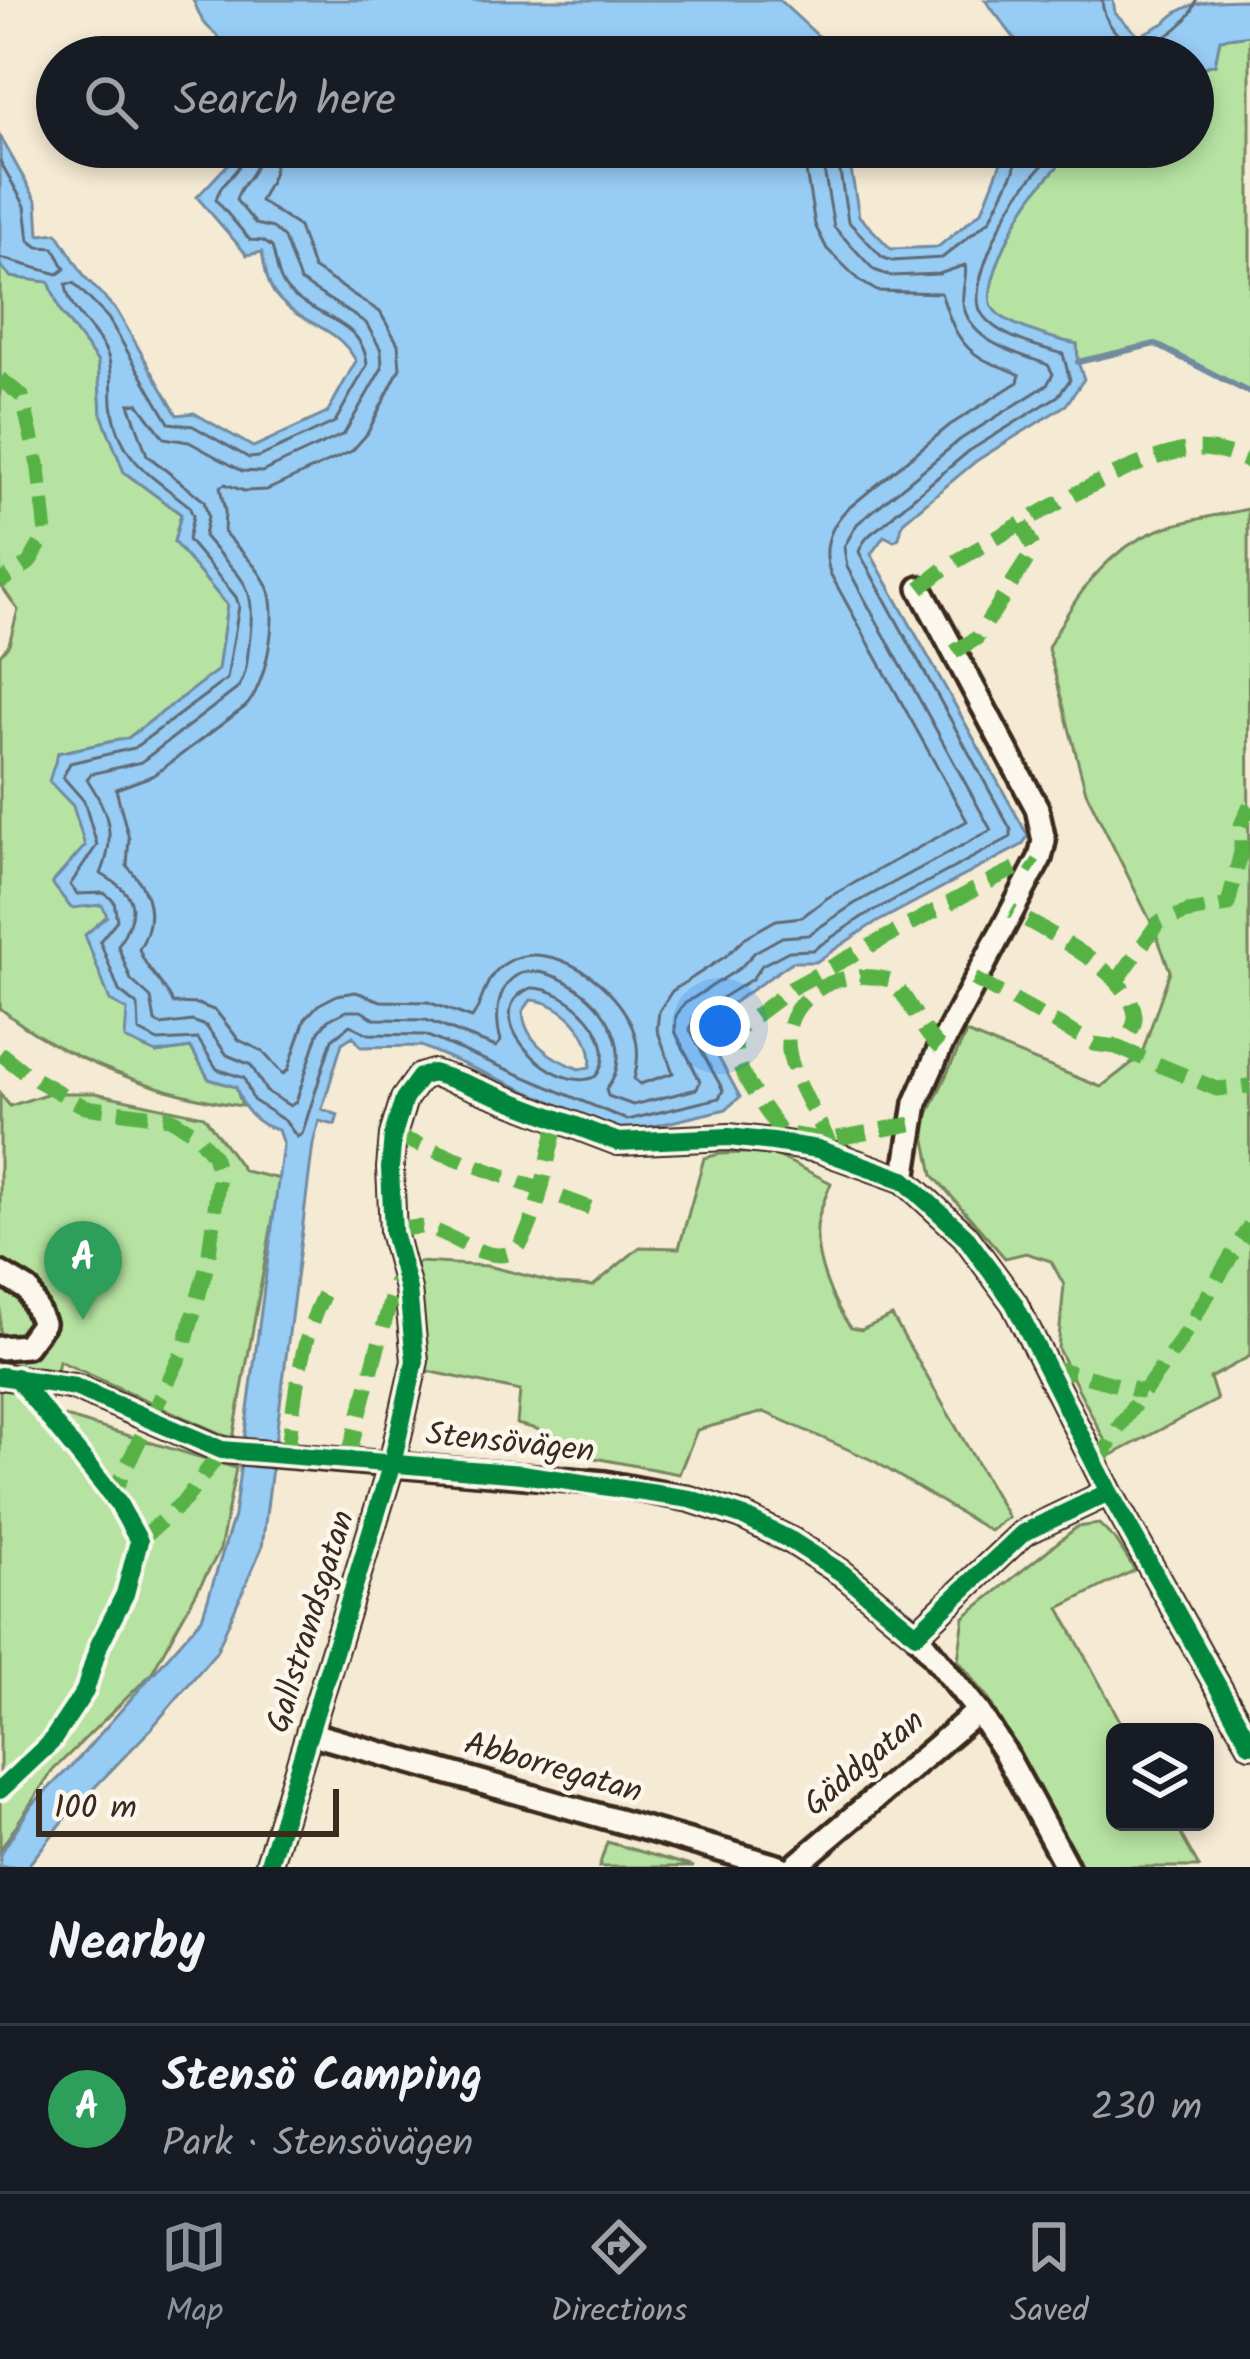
<!DOCTYPE html>
<html lang="en">
<head>
<meta charset="utf-8">
<style>
	body { margin:0; font-family:Kalam,sans-serif; background:#20242c; color:#f1f3f6 }
	.controls { position:absolute; right:36px; bottom:36px; display:grid; overflow:hidden; border-radius:18px; box-shadow:0 6px 18px #0003 }
	.controls button { width:108px; height:108px; display:grid; place-items:center; padding:0; border:0; border-bottom:3px solid #363941; background:#171b24; color:#f1f3f6; font:60px sans-serif }
	.scale { position:absolute; left:36px; bottom:30px; width:303px; box-sizing:border-box; padding-left:12px; border:6px solid #3b2a1e; border-top:0; font-size:33px; line-height:42px; white-space:nowrap; color:#3b2a1e; -webkit-text-stroke:9px #fbf7ec; paint-order:stroke }
	.you { position:absolute; left:720px; top:1026px; width:42px; height:42px; margin:-30px; border:9px solid #fff; border-radius:50%; background:#1a73e8; box-shadow:0 0 0 18px #1a73e833 }
	.badge { display:grid; place-items:center; width:78px; height:78px; border-radius:50%; background:#8c9099; color:#fff; font-size:39px; font-weight:700 }
	.pin { position:absolute; translate:-50% -99px; filter:drop-shadow(0 3px 6px #0008) }
	.pin::after { content:''; position:absolute; top:63px; width:42px; height:36px; background:inherit; clip-path:polygon(0 0,100% 0,50% 100%) }
	.list { margin:0; padding:0; list-style:none }
	h2 { display:flex; justify-content:space-between; align-items:center; height:156px; margin:0; padding:0 48px; font-size:51px }
	h2 small { font-size:39px; font-weight:400; color:#9ea1a6 }
	.list li { display:grid; grid-template-columns:78px 1fr auto; gap:36px; align-items:center; box-sizing:border-box; height:168px; padding:0 48px; border-top:3px solid #363941 }
	.list b { display:block; font-size:45px; white-space:nowrap }
	.list p { margin:0; font-size:39px; white-space:nowrap; color:#9ea1a6 }
	.list em { font-size:39px; font-style:normal; color:#9ea1a6 }
	.icon { flex:none; width:66px; height:66px; fill:none; stroke:currentColor; stroke-width:2; stroke-linecap:round; stroke-linejoin:round }
	.map { position:relative; flex:none; width:1250px; height:1867px; overflow:hidden }
	.search { position:absolute; background:#171b24; box-shadow:0 6px 18px #0003; left:36px; right:36px; top:36px; height:132px; display:flex; align-items:center; gap:30px; box-sizing:border-box; padding:0 42px; border-radius:66px; color:#9ea1a6; font-size:45px }
	.sheet { height:324px; background:#171b24 }
	nav { display:flex; justify-content:space-around; align-items:center; box-sizing:border-box; height:168px; border-top:3px solid #363941; background:#171b24; font-size:33px; color:#9ea1a6 }
	nav a { display:grid; justify-items:center; gap:6px }
	nav .on { color:#8c9099 }
	.map>svg:first-child { display:block }
</style>
</head>
<body>
<div class="map">
<svg width="1250" height="1867" viewBox="0 0 1250 1867">
	<rect width="100%" height="100%" fill="#f5ead4"/>
	<filter id="ink" filterUnits="userSpaceOnUse"><feTurbulence type="fractalNoise" baseFrequency=".00833" numOctaves="2"/><feDisplacementMap in="SourceGraphic" scale="24" xChannelSelector="R" yChannelSelector="G"/><feConvolveMatrix kernelMatrix="1 2 1 2 8 2 1 2 1" color-interpolation-filters="sRGB"/></filter>
	<g filter="url(#ink)">
		<!-- green -->
		<path fill="#b6e3a1" stroke="#788660" stroke-width="3" d="M1250 35V393L1155 344 1078 362 1077 344C1057 340 1003 325 992 308 981 289 1015 221 1027 204 1038 186 1055 170 1069 154L1082 152 1103 159 1154 155 1159 147H1193V70L1215 64 1220 39Z
			M0 265 11 277 49 282 61 312 98 362 101 413 124 472 181 514 174 542 227 605 219 670 128 738 58 753 107 916 128 1010 156 1053 191 1048 209 1079 236 1087 242 1106C165 1096 59 1058 0 1008V655L9 644 18 610 0 584Z
			M1248 509 1250 1356 1210 1378 1217 1400 1112 1455 1058 1349 1064 1285 1051 1261 1026 1253 1005 1258 933 1175 923 1125 966 1033 1101 1087 1141 1056 1170 971 1153 926 1086 792 1048 648C1074 597 1107 547 1164 528 1191 519 1221 515 1248 509Z
			M49 1093H95L204 1116 244 1171 280 1179 233 1439 59 1361 49 1412 236 1468 220 1550 151 1674 52 1771 0 1850V1094L10 1106Z
			M770 1152 831 1183C826 1197 817 1214 817 1229 815 1260 832 1303 851 1328L861 1330 892 1316 1008 1517 990 1531 874 1461 764 1412 697 1430 679 1474 563 1452 537 1429 517 1424 520 1391 423 1370 421 1313 408 1271 419 1262 488 1266 559 1284 593 1286 640 1247 679 1248 704 1158 720 1154Z
			M1099 1524 1117 1542 1135 1570 1059 1608 1126 1732H1115V1822H1174L1199 1867H1083L988 1698 958 1660 964 1617 1077 1527Z
			M607 1842 694 1867H599Z"/>
		<!-- water -->
		<path fill="#97ccf5" stroke="#728b9f" stroke-width="3" fill-rule="evenodd" d="M193 0H779L830 47 831 57H239L203 22Z
			M985 0H1113L1115 13 1139 36 1166 22C1185 0 1218 0 1250 0V35L1220 39 1215 64 1193 70V57H1019V44Z
			M0 136 37 202 39 235 57 233 85 277 117 311 177 415 194 413 253 447 327 413 356 361C336 324 303 326 279 299 267 287 265 268 262 252L247 255 197 197 231 161 232 147H847L859 216 891 249 938 247 982 211 1007 147H1159C1136 179 1099 151 1069 154 1055 170 1038 186 1027 204 1015 221 981 289 993 308 1003 325 1057 340 1077 344L1078 362 1084 379 1066 405 976 461 903 522 899 538 894 541 884 536 871 554 1028 836 1022 845 868 927 816 962H792L701 1025 740 1097 726 1109 625 1133 421 1046 361 1047 353 1036 342 1043 322 1109 338 1115 335 1125 319 1121 313 1144 262 1547 216 1652 150 1730 68 1815 27 1867H0V1855L31 1806 79 1758 202 1618 234 1516 283 1144 278 1130C256 1125 242 1108 236 1087L209 1079 191 1048 156 1053 125 1039 127 1010 110 1001 85 935 107 916 102 905 71 908 52 883 85 846 73 806 49 781 58 753 128 738 218 670 227 605 174 542 181 514 124 472 101 413 98 362 61 312 49 282 11 277 0 265ZM531 1000C562 1001 596 1036 590 1067L579 1069C552 1059 524 1041 523 1011Z"/>
		<g fill="none" stroke-linecap="round" stroke-linejoin="round">
			<!-- shore -->
			<path stroke="#606b74" stroke-width="3" d="M1102 0C1103 22 1119 41 1140 48 1161 43 1192 22 1196 0
				M244 147C243 176 221 177 216 200L250 240 263 241 272 247C277 262 277 281 290 293 317 318 364 321 367 365L335 422 259 457 249 458 193 426 169 423 108 318 74 283 66 284C68 313 98 329 108 356 113 371 111 389 112 404 119 461 150 474 189 506L193 516 188 540 236 597 239 606 227 679 134 748 70 763 63 777 84 801 97 845 70 885 77 894 104 893 114 901 117 920 100 941 119 991 138 1006 139 1031 158 1041 198 1039 217 1069 244 1078 253 1100 285 1121 297 1137 302 1134 332 1039 350 1025 369 1034 425 1035 627 1120 719 1098 723 1090 690 1030 694 1015 752 979 762 965 789 951 813 950 862 917 1011 837V830L859 552C866 530 884 529 895 513L969 451 1058 396 1070 380 1063 354C1039 347 994 336 981 312 968 287 1002 220 1016 198 1028 180 1045 163 1059 147
				M259 147C258 179 241 179 236 200L256 224 273 228 284 238 300 281 366 323 381 350 382 368 344 434 262 472 242 471 189 442 164 438 138 403 129 404 147 455 204 501 208 516 204 536C242 583 258 579 249 644 247 660 247 675 237 689L141 762 91 774 87 779C110 813 116 838 101 874 140 896 138 910 118 946L131 980 151 998 155 1022 161 1025 192 1021 206 1026 227 1055 251 1065 266 1091 290 1106 296 1102 319 1031 328 1020 346 1011H361L375 1019 426 1020 496 1047 501 1041C491 1008 502 960 548 974 594 988 641 1045 606 1089L608 1096 633 1105 697 1089 700 1081 675 1031 676 1016 684 1004 740 968 755 952 782 937 808 935 854 904 991 830 847 567 844 547 857 524 961 439 1047 385 1053 374 1048 365C1016 352 970 344 963 303 961 289 968 277 965 265L939 274 891 276 874 270 834 227 820 147
				M277 147 273 175 260 201 299 227 313 268 380 312 398 344 400 368 367 434 352 451 267 490 244 491 225 484 220 487 225 511 224 532C238 549 258 566 267 586 280 613 266 687 245 707L154 775 116 789 129 839 127 866C151 891 158 918 139 949 146 971 164 982 173 1003L198 1004 216 1011 239 1040 262 1051 283 1074 288 1070 305 1019 318 1005 337 995 356 992 381 1001 428 1002 472 1018C485 1000 483 977 506 963 551 935 620 987 634 1032 639 1047 638 1064 634 1079L640 1084 673 1073 657 1029 659 1011 672 991 726 956 746 937 776 920 802 917 827 898 967 821 831 575C822 551 828 530 845 511L950 425 1018 382 1020 375C1009 368 995 366 983 359 956 344 950 319 941 293L877 291 860 281 827 249 815 225 802 147
				M836 147 848 221 882 257 892 261 942 258 990 220 1014 171 1018 147
				M0 161 25 206 29 240 38 247 54 248 65 269 58 274 0 258
				M531 988C569 987 623 1040 596 1076 556 1098 471 1012 531 988Z"/>
			<!-- stream -->
			<path stroke="#728b9f" stroke-width="6" d="M1078 362 1155 344 1250 393"/>
			<!-- minor casing -->
			<g stroke="#3b2a1e" stroke-width="30">
				<path id="minor" d="M904 1180 916 1103 940 1048 1040 858 1044 841 1037 808 920 588
					M0 1273 28 1290 43 1323 26 1346 0 1348
					M0 1376 75 1387 222 1450 605 1483 690 1499 742 1516 792 1541 842 1573 916 1634 978 1711 1004 1751 1067 1867
					M916 1634 1023 1533 1109 1492 1250 1744
					M309 1733 780 1867
					M268 1867 392 1463 415 1361 408 1289 393 1232 390 1168 393 1135 404 1099 420 1077 433 1073 461 1082 618 1142 729 1137 773 1142 818 1149 904 1180 965 1236 1014 1303 1109 1492
					M794 1867 978 1711"/>
			</g>
			<!-- minor -->
			<use href="#minor" stroke="#fbf7ec" stroke-width="21"/>
			<!-- quiet -->
			<path stroke="#57b245" stroke-width="15" stroke-dasharray="30 15" stroke-linecap="butt" d="M0 379 22 396 39 469 46 534 29 563 0 582
				M920 588 948 566C1006 533 1133 453 1195 449 1215 448 1232 455 1250 462
				M954 652 977 638 1034 549 1022 524
				M974 979 1094 1044 1116 1047C1125 1038 1136 1030 1135 1015 1130 972 1046 932 1011 911
				M1117 981 1158 923 1188 912 1228 905 1241 852V825L1250 805
				M1116 1047 1217 1089 1250 1086
				M0 1053 28 1075 85 1107 170 1118 195 1133 213 1155 219 1176 208 1262 183 1351 112 1496
				M911 1124 828 1140 781 1133C764 1105 726 1064 737 1030L792 988 998 877 1028 863 1036 868
				M393 1135 590 1208
				M828 1151V1140C805 1092 757 1030 817 990 840 975 865 974 890 980 912 1000 920 1031 940 1048
				M393 1232C406 1228 417 1225 430 1229 457 1237 504 1276 523 1240 542 1205 546 1159 558 1121
				M1044 1365 1144 1392
				M287 1455C295 1399 300 1332 330 1283
				M348 1458 396 1280
				M1096 1468 1118 1428 1177 1346 1250 1225
				M139 1541 185 1500 222 1450"/>
			<!-- cycleway casing -->
			<g stroke="#fbf7ec" stroke-width="26">
				<path id="cycleway" d="M0 1376 75 1387 222 1450 522 1474 690 1499 742 1516 792 1541 842 1573 916 1634 1023 1533 1109 1492 1250 1744
					M0 1790 51 1742 85 1691 99 1645 125 1594 139 1541 118 1503 16 1377
					M268 1867 392 1463 415 1361 408 1289 393 1232 390 1168 393 1135 404 1099 420 1077 433 1073 461 1082 618 1142 729 1137 773 1142 818 1149 904 1180 965 1236 1014 1303 1109 1492"/>
			</g>
			<!-- cycleway -->
			<use href="#cycleway" stroke="#00873e" stroke-width="18"/>
		</g>
	</g>
	<g text-anchor="middle" dominant-baseline="central" stroke-width="9" stroke-linejoin="round" paint-order="stroke">
		<!-- street labels -->
		<g font-size="33" fill="#3b2a1e" stroke="#fbf7ec">
			<text transform="translate(510 1444) rotate(6)">Stensövägen</text>
			<text transform="translate(312 1622) rotate(-73)">Gallstrandsgatan</text>
			<text transform="translate(865 1764) rotate(-40)">Gäddgatan</text>
			<text transform="translate(553 1769) rotate(16)">Abborregatan</text>
		</g>
	</g>
</svg>
<div class="controls">
<button><svg class="icon" aria-label="layers" viewBox="0 0 24 24"><path d="M12 4l9 5-9 5-9-5zM3 14l9 5 9-5"/></svg></button>
</div>
<div class="scale">100 m</div>
<div class="you"></div>
<div class="pin badge" style="left:83px;top:1320px;background:#2e9e5b">A</div>
<div class="search"><svg class="icon" aria-label="search" viewBox="0 0 24 24"><circle cx="10" cy="10" r="6"/><path d="M15 15l6 6"/></svg>Search here</div>
</div>
<section class="sheet">
<h2>Nearby<small></small></h2>
<ul class="list">
<li><span class="badge" style="background:#2e9e5b">A</span><div><b>Stensö Camping</b><p>Park · Stensövägen</p></div><em>230 m</em></li>
</ul>
</section>
<nav>
<a class="on"><svg class="icon" aria-label="map" viewBox="0 0 24 24"><path d="M3 6l6-2 6 2 6-2v14l-6 2-6-2-6 2zM9 4v14M15 6v14"/></svg>Map</a>
<a><svg class="icon" aria-label="directions" viewBox="0 0 24 24"><path d="M12 3l9 9-9 9-9-9zM9 14v-3h6M13 9l2 2-2 2"/></svg>Directions</a>
<a><svg class="icon" aria-label="saved" viewBox="0 0 24 24"><path d="M7 4h10v16l-5-4-5 4z"/></svg>Saved</a>
</nav>
</body>
</html>
